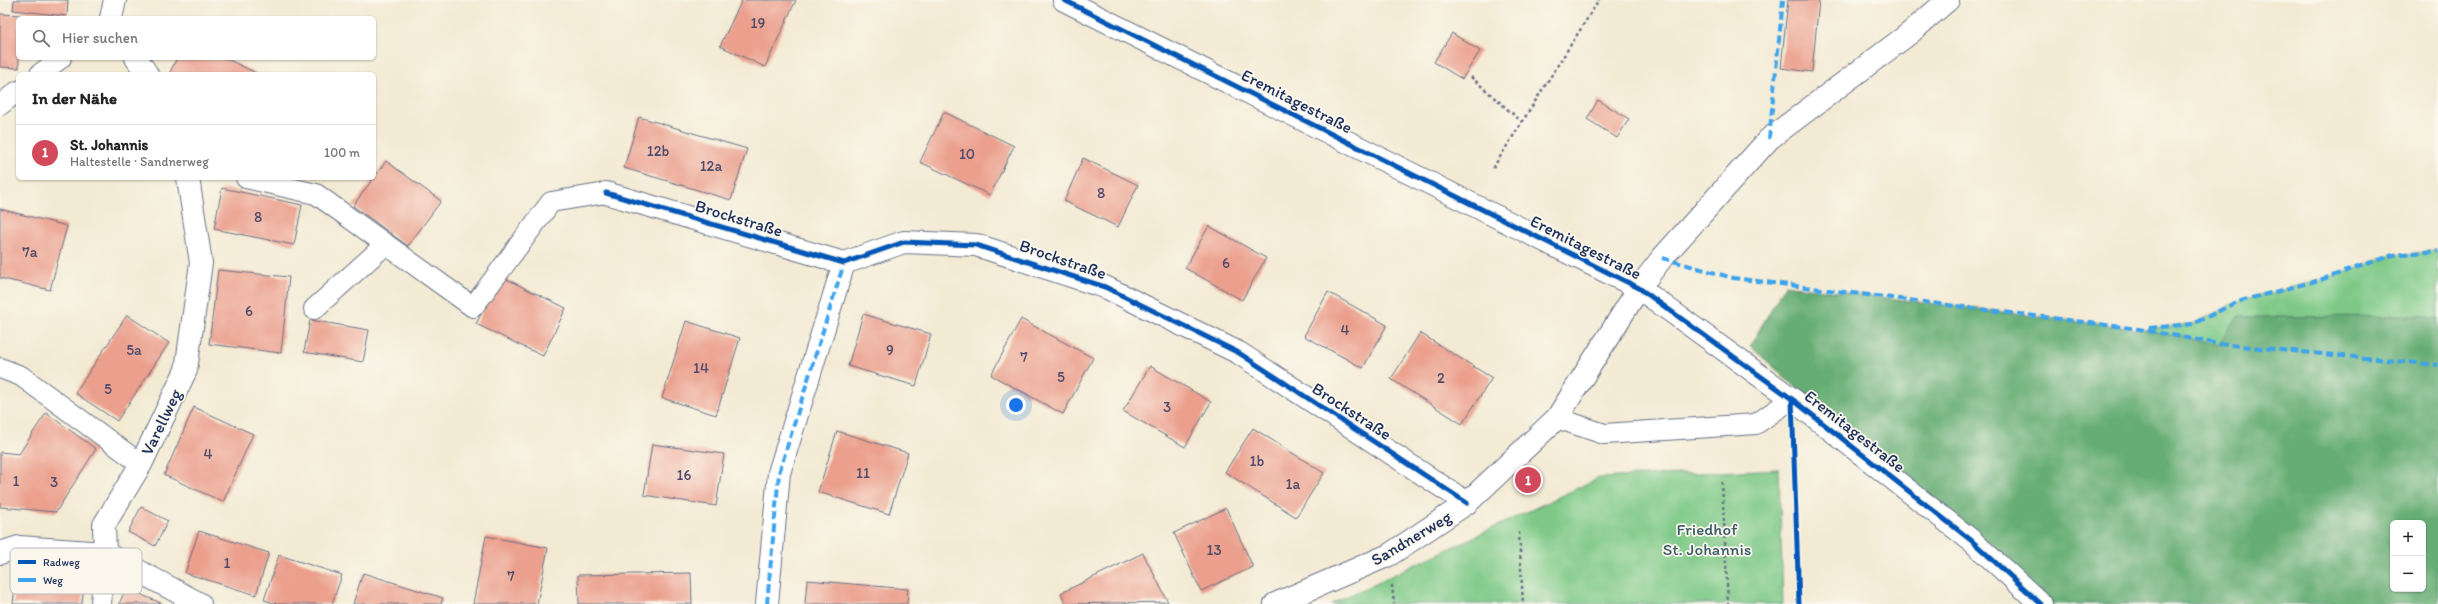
<!DOCTYPE html>
<html lang="de">
<head>
<meta charset="utf-8">
<style>
	body { margin:0; font-family:Itim,sans-serif; background:#f6f6f6; color:#222 }
	.controls { position:absolute; right:12px; bottom:12px; display:grid; overflow:hidden; border-radius:6px; box-shadow:0 1px 3px #0004 }
	.controls button { width:36px; height:36px; display:grid; place-items:center; padding:0; border:0; border-bottom:1px solid #e0e0e0; background:#fff; color:#222; font:20px sans-serif }
	.you { position:absolute; left:1016px; top:405px; width:14px; height:14px; margin:-10px; border:3px solid #fff; border-radius:50%; background:#1a73e8; box-shadow:0 0 0 6px #1a73e833 }
	.badge { display:grid; place-items:center; width:26px; height:26px; border-radius:50%; background:#d1495b; color:#fff; font-size:13px; font-weight:700 }
	.pin { position:absolute; translate:-50% -50%; border:2px solid #fff; box-shadow:0 1px 4px #0006 }
	.list { margin:0; padding:0; list-style:none }
	h2 { display:flex; justify-content:space-between; align-items:center; height:52px; margin:0; padding:0 16px; font-size:17px }
	h2 small { font-size:13px; font-weight:400; color:#767676 }
	.list li { display:grid; grid-template-columns:26px 1fr auto; gap:12px; align-items:center; box-sizing:border-box; height:56px; padding:0 16px; border-top:1px solid #e0e0e0 }
	.list b { display:block; font-size:15px; white-space:nowrap }
	.list p { margin:0; font-size:13px; white-space:nowrap; color:#767676 }
	.list em { font-size:13px; font-style:normal; color:#767676 }
	.icon { flex:none; width:22px; height:22px; fill:none; stroke:currentColor; stroke-width:2; stroke-linecap:round; stroke-linejoin:round }
	.map { position:relative; flex:none; width:2438px; height:604px; overflow:hidden }
	.search { position:absolute; background:#fff; box-shadow:0 1px 3px #0004; left:16px; top:16px; width:360px; height:44px; display:flex; align-items:center; gap:10px; box-sizing:border-box; padding:0 14px; border-radius:6px; color:#767676; font-size:15px }
	.panel { position:absolute; background:#fff; box-shadow:0 1px 3px #0004; left:16px; top:72px; width:360px; height:108px; border-radius:6px }
	.map>svg:first-child { display:block }
</style>
</head>
<body>
<div class="map">
<svg width="2438" height="604" viewBox="0 0 2438 604">
	<rect width="100%" height="100%" fill="#fbf7ec"/>
	<filter id="ink" filterUnits="userSpaceOnUse"><feTurbulence type="fractalNoise" baseFrequency=".025" numOctaves="2"/><feDisplacementMap in="SourceGraphic" scale="8" xChannelSelector="R" yChannelSelector="G"/><feConvolveMatrix kernelMatrix="1 2 1 2 8 2 1 2 1" color-interpolation-filters="sRGB"/></filter>
	<filter id="wash" filterUnits="userSpaceOnUse"><feTurbulence type="fractalNoise" baseFrequency=".012" numOctaves="4" result="noise"/><feDisplacementMap in="SourceGraphic" scale="16" xChannelSelector="R" yChannelSelector="G"/><feGaussianBlur stdDeviation="0.9" result="paint"/><feColorMatrix in="noise" values="0 0 0 0 0 0 0 0 0 0 0 0 0 0 0 0 0 1.4 0 .05"/><feComposite in="paint" operator="in"/></filter>
	<g filter="url(#wash)">
		<rect width="100%" height="100%" fill="#f3ead3"/>
		<!-- green -->
		<path fill="#7ec987" stroke="#4c7c72" d="M2438 251V319L2422 316 2219 344 2139 329 2193 324 2237 302 2323 279 2393 255Z
			M1779 469 1783 604H1331L1599 478Z"/>
		<!-- forest -->
		<path fill="#66ad74" stroke="#406e69" fill-rule="evenodd" d="M1785 285 2139 329 2219 344 2238 317 2422 316 2438 319V604H2039L1750 346ZM2393 523H2423V589H2393Z"/>
		<g id="blocks">
			<!-- building -->
			<path fill="#eb9f8c" d="M14 0H68L67 16 13 10Z
				M742 0H796L765 67 720 46Z
				M1788 0H1819L1812 72 1781 68Z
				M0 14 22 15V18H18L19 68 0 67Z
				M1452 33 1480 51 1462 79 1434 62Z
				M177 58H225L258 74H169Z
				M1598 100 1629 119 1617 138 1587 119Z
				M944 112 1014 146 990 195 920 162Z
				M639 117 747 149 731 200 624 168Z
				M1083 158 1138 185 1118 227 1064 201Z
				M386 161 441 201 408 246 353 206Z
				M222 188 302 205 294 245 214 229Z
				M0 209 67 226 50 290 0 278Z
				M1209 226 1266 258 1242 300 1185 268Z
				M218 270 289 277 281 353 209 344Z
				M500 276 566 308 543 356 476 324Z
				M1328 292 1387 325 1363 368 1304 336Z
				M863 314 931 334 916 386 848 366Z
				M127 315 169 343 117 421 75 393Z
				M1021 319 1093 358 1063 414 991 375Z
				M310 320 369 330 363 362 304 352Z
				M686 321 740 338 716 415 662 398Z
				M1420 333 1492 378 1462 424 1391 379Z
				M1150 366 1211 402 1185 447 1123 411Z
				M194 407 253 434 223 502 164 475Z
				M46 413 96 449 56 512 0 507V452L19 454Z
				M1253 428 1324 473 1296 517 1225 472Z
				M837 431 908 453 889 514 818 492Z
				M652 444 724 454 716 506 644 495Z
				M141 507 168 521 155 546 128 532Z
				M1226 508 1253 567 1201 591 1174 533Z
				M199 531 269 553 256 595 185 573Z
				M486 536 548 548 537 604H473Z
				M1143 553 1168 602 1066 604 1061 593Z
				M279 555 342 575 332 604H277L264 600Z
				M17 567 85 573 82 604H13Z
				M363 573 443 598 441 604H353Z
				M691 573 692 604H579L578 575Z
				M807 580 908 589 907 604H805Z
				M126 588 163 604H119Z"/>
		</g>
	</g>
	<g filter="url(#ink)">
		<use href="#blocks" fill-opacity="0" stroke="#677087" stroke-width="1"/>
		<g fill="none" stroke-linecap="round" stroke-linejoin="round">
			<!-- service casing -->
			<g stroke="#677087" stroke-width="22">
				<path id="service" d="M40 74 61 58
					M0 105 18 91
					M246 178 316 194 473 307 551 202 606 193
					M314 309 386 244
					M0 368 21 376 141 464
					M1557 418 1604 434 1756 424 1792 399
					M101 604 105 553"/>
			</g>
			<!-- minor casing -->
			<g stroke="#677087" stroke-width="24">
				<path id="minor" d="M111 18 115 0
					M136 58 147 74
					M606 193 844 263 904 242 976 245 1105 287 1239 353 1467 503
					M0 553 19 547 105 553 200 604
					M105 553 104 525 141 464 186 370 201 263 188 178
					M767 604 779 473 844 263
					M1275 604 1389 555 1467 503 1557 418 1639 288 1662 258 1769 139 1910 33 1948 0"/>
			</g>
			<!-- tertiary casing -->
			<g stroke="#677087" stroke-width="24">
				<path id="tertiary" d="M1064 0 1639 288 1792 399 1972 541 2041 604"/>
			</g>
			<!-- path -->
			<path stroke="#677087" stroke-width="2.5" stroke-dasharray="3 3" stroke-linecap="butt" d="M1471 77 1522 122
				M1493 168 1599 0
				M1722 482 1728 604
				M1519 532 1523 604
				M1392 585 1394 604"/>
			<!-- service -->
			<use href="#service" stroke="#fff" stroke-width="20"/>
			<!-- minor -->
			<use href="#minor" stroke="#fff" stroke-width="22"/>
			<!-- tertiary -->
			<use href="#tertiary" stroke="#fff" stroke-width="22"/>
			<!-- quiet -->
			<path stroke="#3da3ed" stroke-width="4" stroke-dasharray="8 4" stroke-linecap="butt" d="M1769 139 1783 0
				M1662 258 1733 278 2139 329 2219 344 2438 365
				M2149 328 2193 324 2237 302 2323 279 2393 255 2438 251
				M767 604 779 473 844 263"/>
			<!-- cycleway casing -->
			<g stroke="#fbf7ec" stroke-width="8">
				<path id="cycleway" d="M1064 0 1639 288 1792 399 1972 541 2041 604
					M606 193 844 263 904 242 976 245 1105 287 1239 353 1467 503
					M1792 399 1799 604"/>
			</g>
			<!-- cycleway -->
			<use href="#cycleway" stroke="#0057b8" stroke-width="5"/>
		</g>
	</g>
	<g text-anchor="middle" dominant-baseline="central" stroke-width="3.5" stroke-linejoin="round" paint-order="stroke">
		<!-- number labels -->
		<g font-size="15" fill="#4f4b6a">
			<text x="758" y="23">19</text>
			<text x="658" y="151">12b</text>
			<text x="967" y="154">10</text>
			<text x="711" y="166">12a</text>
			<text x="1101" y="193">8</text>
			<text x="258" y="217">8</text>
			<text x="30" y="252">7a</text>
			<text x="1226" y="263">6</text>
			<text x="249" y="311">6</text>
			<text x="1345" y="330">4</text>
			<text x="134" y="350">5a</text>
			<text x="890" y="350">9</text>
			<text x="1024" y="357">7</text>
			<text x="701" y="368">14</text>
			<text x="1061" y="377">5</text>
			<text x="1441" y="378">2</text>
			<text x="108" y="389">5</text>
			<text x="1167" y="407">3</text>
			<text x="208" y="454">4</text>
			<text x="1257" y="461">1b</text>
			<text x="863" y="473">11</text>
			<text x="684" y="475">16</text>
			<text x="16" y="481">1</text>
			<text x="54" y="482">3</text>
			<text x="1293" y="484">1a</text>
			<text x="1214" y="550">13</text>
			<text x="227" y="563">1</text>
			<text x="511" y="576">7</text>
		</g>
		<!-- street labels -->
		<g font-size="17" fill="#1b2f5e" stroke="#fbf7ec">
			<text transform="translate(1297 101) rotate(27)">Eremitagestraße</text>
			<text transform="translate(739 218) rotate(17)">Brockstraße</text>
			<text transform="translate(1586 247) rotate(27)">Eremitagestraße</text>
			<text transform="translate(1063 259) rotate(19)">Brockstraße</text>
			<text transform="translate(1352 411) rotate(33)">Brockstraße</text>
			<text transform="translate(161 422) rotate(-64)">Varellweg</text>
			<text transform="translate(1855 431) rotate(38)">Eremitagestraße</text>
			<text transform="translate(1411 538) rotate(-31)">Sandnerweg</text>
		</g>
		<!-- park labels -->
		<g font-size="17" fill="#395d6a" stroke="#fbf7ec">
			<text x="1707" y="529">Friedhof<tspan x="1707" dy="20">St. Johannis</tspan></text>
		</g>
	</g>
	<!-- legend -->
	<rect x="10" y="548" width="132" height="46" rx="6" fill="#fbf7ec" stroke="#b8bbc1" stroke-width="1"/>
	<rect x="18" y="560" width="18" height="4" fill="#0057b8"/>
	<rect x="18" y="578" width="18" height="4" fill="#3da3ed"/>
	<g font-size="11" fill="#1b2f5e">
		<text x="43" y="566">Radweg</text>
		<text x="43" y="584">Weg</text>
	</g>
</svg>
<div class="controls">
<button>+</button>
<button>−</button>
</div>
<div class="you"></div>
<div class="pin badge" style="left:1528px;top:480px">1</div>
<div class="search"><svg class="icon" aria-label="search" viewBox="0 0 24 24"><circle cx="10" cy="10" r="6"/><path d="M15 15l6 6"/></svg>Hier suchen</div>
<section class="panel">
<h2>In der Nähe<small></small></h2>
<ul class="list">
<li><span class="badge">1</span><div><b>St. Johannis</b><p>Haltestelle · Sandnerweg</p></div><em>100 m</em></li>
</ul>
</section>
</div>
</body>
</html>
